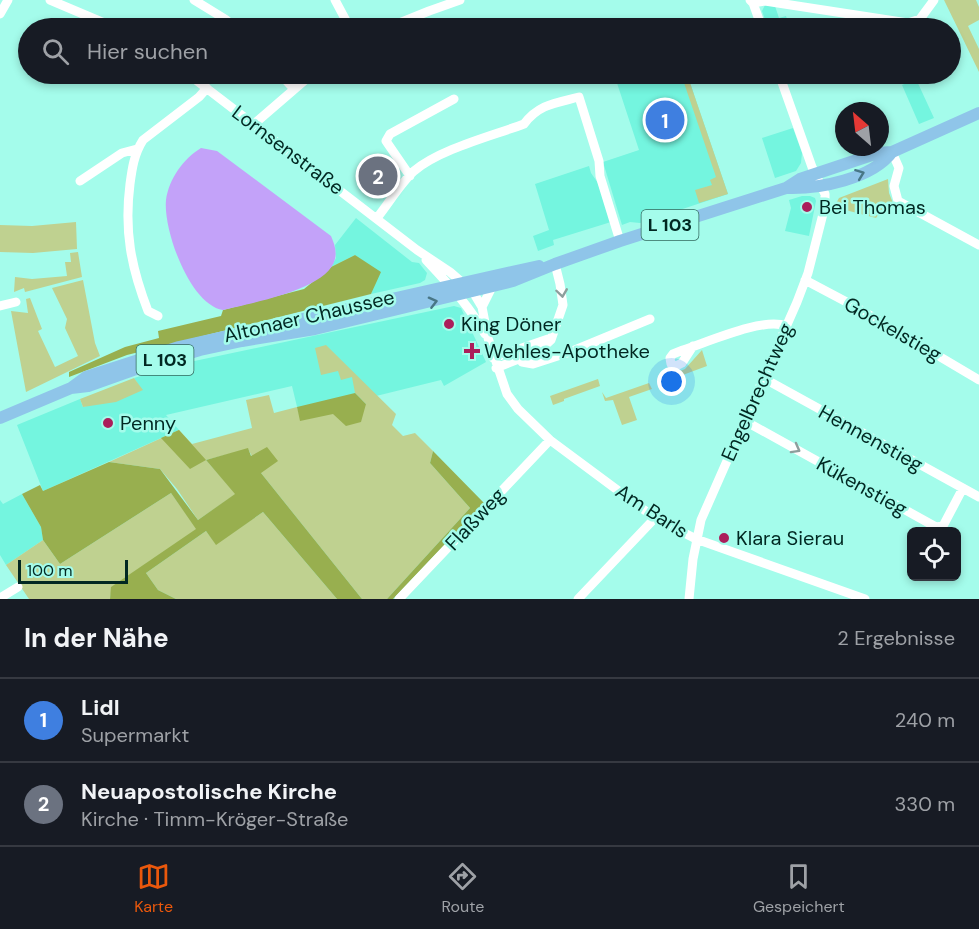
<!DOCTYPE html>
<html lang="de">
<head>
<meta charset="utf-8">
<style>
	body { margin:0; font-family:"DM Sans",sans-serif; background:#242831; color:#f1f3f6 }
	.controls { position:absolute; right:18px; bottom:18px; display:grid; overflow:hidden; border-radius:9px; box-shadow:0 3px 9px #0003 }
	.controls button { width:54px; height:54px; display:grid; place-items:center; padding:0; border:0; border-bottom:2px solid #363941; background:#171b24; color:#f1f3f6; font:30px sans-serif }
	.compass { position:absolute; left:835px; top:102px; width:54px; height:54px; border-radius:50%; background:#171b24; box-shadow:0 3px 9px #0003; rotate:332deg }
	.scale { position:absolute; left:18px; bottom:15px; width:110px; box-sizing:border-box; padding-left:6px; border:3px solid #012822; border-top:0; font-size:16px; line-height:21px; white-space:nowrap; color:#012822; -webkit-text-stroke:4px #a4fceb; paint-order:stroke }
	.you { position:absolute; left:672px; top:382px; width:21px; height:21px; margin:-15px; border:4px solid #fff; border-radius:50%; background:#1a73e8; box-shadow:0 0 0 9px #1a73e833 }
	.badge { display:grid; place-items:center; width:39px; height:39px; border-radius:50%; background:#ea580c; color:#fff; font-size:20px; font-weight:700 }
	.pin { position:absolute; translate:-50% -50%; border:3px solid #fff; box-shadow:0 2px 6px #0006 }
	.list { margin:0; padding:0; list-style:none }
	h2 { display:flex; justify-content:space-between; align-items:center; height:78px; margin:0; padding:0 24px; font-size:26px }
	h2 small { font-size:20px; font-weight:400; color:#9ea1a6 }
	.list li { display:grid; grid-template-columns:39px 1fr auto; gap:18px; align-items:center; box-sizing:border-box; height:84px; padding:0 24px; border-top:2px solid #363941 }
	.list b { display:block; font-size:22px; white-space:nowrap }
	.list p { margin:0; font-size:20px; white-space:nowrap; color:#9ea1a6 }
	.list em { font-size:20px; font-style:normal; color:#9ea1a6 }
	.icon { flex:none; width:33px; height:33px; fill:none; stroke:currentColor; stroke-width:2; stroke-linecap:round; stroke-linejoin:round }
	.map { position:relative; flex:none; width:979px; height:599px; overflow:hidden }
	.search { position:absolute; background:#171b24; box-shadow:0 3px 9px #0003; left:18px; right:18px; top:18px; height:66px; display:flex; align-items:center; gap:15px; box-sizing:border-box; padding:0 21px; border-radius:33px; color:#9ea1a6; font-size:22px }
	.sheet { height:246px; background:#171b24 }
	nav { display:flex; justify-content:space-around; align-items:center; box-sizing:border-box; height:84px; border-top:2px solid #363941; background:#171b24; font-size:16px; color:#9ea1a6 }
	nav a { display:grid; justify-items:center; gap:3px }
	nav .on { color:#ea580c }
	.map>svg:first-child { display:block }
</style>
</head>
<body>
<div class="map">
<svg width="979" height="599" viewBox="0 0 979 599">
	<rect width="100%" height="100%" fill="#a4fceb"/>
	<!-- built -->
	<path fill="#74f5df" d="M765 5 775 6 779 18 786 16 790 28H768L762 11Z
		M624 74H687L728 194 640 223 630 222 622 225 603 162 639 150 615 77Z
		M916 79 934 118 919 124 902 85Z
		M793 128 802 153 801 163 796 171 775 178 762 138Z
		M589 166 591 173 598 183 611 222 553 240 554 245 538 251 533 236 549 230 535 184Z
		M802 196H810L815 198 816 201 809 236 785 231 791 208 789 200Z
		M356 218 412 262 419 263 427 273 425 280 420 283 371 294 375 284 355 255 331 267 336 258 335 245Z
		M454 306 461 308 486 362 444 386 441 380 299 415 292 386 166 415 179 430 43 491 17 425 80 399 83 407 142 390 134 378 185 363Z
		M22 494 41 527 43 540 6 565 0 555V500L3 504Z"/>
	<!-- green -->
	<path fill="#bfd190" d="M944 0H976L979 7V20L968 26 979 49V72Z
		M681 74H687L728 194 699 203 695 190 712 185 710 180 716 177Z
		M888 179 889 193 893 203H887L876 218 834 207 839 198Z
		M76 222 77 249 33 253 0 252V225L32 226Z
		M78 252 82 277 25 292 24 288 14 292 15 277 32 279 67 276 65 262H71L70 253Z
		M83 280 95 343 100 356 26 392 11 311 28 313 26 299 30 298 42 329 38 331 55 367 78 356 65 328 67 319 52 288Z
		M326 345 396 414 392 425 403 436 415 433 433 451 430 463 470 508 387 599H362L261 473 248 449 206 460 236 494 198 520 177 489 160 469 109 462 179 430 192 444 252 428 246 400 269 395 274 413 297 407 301 420 366 404 355 393 352 377 341 380 338 371 321 375 315 348Z
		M702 350 707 366 680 376 678 372 685 369Z
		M134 378 143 390 116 402 83 407 80 399Z
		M598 379 600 386 564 399V401L553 405 550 396Z
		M649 383 652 389 629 397 637 420 622 425 613 400 605 401 602 392 606 398Z
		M171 493 197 529 112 587 110 599H29L6 565 43 540 60 564Z
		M263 512 337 599H176L158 590 146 573 206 531 216 544Z"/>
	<!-- forest -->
	<path fill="#98af4f" d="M355 255 381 272 371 294 127 355 69 377V372L125 347 159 338 158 331 221 316 223 310 304 289 331 267Z
		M355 393 366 404 361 422 346 426 333 414 300 421 297 407Z
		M179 430 206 460 248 448 251 456 267 447 278 461 261 473 362 599H337L263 512 216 545 206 531 146 573 158 590 176 599H110L111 587 196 529 171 493 60 564 43 540 41 527 22 494 40 485 43 491 109 462 160 469 198 520 235 494 206 460 190 469 161 438Z
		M433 451 484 503 393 599H387L470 508 430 463Z"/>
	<!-- water -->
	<path fill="#c3a2f9" d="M201 148 217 151 331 236C334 243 337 251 335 259 328 290 250 303 223 310 190 305 163 230 166 200 169 179 183 159 201 148Z"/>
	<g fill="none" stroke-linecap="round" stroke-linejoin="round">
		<!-- minor -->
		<path stroke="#fff" stroke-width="9" d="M50 0 116 28
			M194 0 225 19 236 28
			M335 0 350 28
			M750 0 753 3 762 28
			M753 3 765 1 908 23 920 19 934 0
			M0 14 8 0
			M387 28 429 11 460 0
			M188 74 417 250 450 272 473 292 482 307 488 338 507 394 518 409 550 440 655 518 696 539 865 599
			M280 74 293 88
			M254 124 312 74
			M892 152 899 168 894 186 898 201 979 245
			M410 176 386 141 390 134 454 99
			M80 181 122 153 137 149
			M377 218C389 203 400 184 414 171 440 149 492 136 524 124 539 104 556 103 579 97L599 161 600 176 620 241
			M426 260C450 286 468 304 485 334
			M805 280 856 307 979 380
			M0 306 16 302
			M482 307 492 287
			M158 316 148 311C131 267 124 231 130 184 132 169 134 154 143 140L199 97 207 88
			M693 346 682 363 676 366 671 364 670 358 673 354 683 350C708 342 763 317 786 326
			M516 351 522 362 533 364 570 352 650 319
			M493 358 548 339
			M496 368 539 351 551 340 563 305 560 284 555 264
			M763 378 979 497
			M745 421 936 527 943 526 963 488
			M0 598 18 587
			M399 599 550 440
			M578 599 655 518
			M689 599 693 559 701 520 797 302 808 273 825 206V194L812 167 779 74"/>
		<!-- major -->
		<path stroke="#8fc5e9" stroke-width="12" d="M787 188C819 189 872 179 892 152
			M71 388 88 386 133 370 200 350 242 341 315 329 513 281 555 264 620 241 786 188 800 179 878 153 892 152 979 113
			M0 418 71 388 86 377 179 347 539 266"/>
	</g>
	<!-- one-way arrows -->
	<defs><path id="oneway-chevron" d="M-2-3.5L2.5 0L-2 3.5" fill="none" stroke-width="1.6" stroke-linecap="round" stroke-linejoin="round" transform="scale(1.5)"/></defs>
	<g stroke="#487686">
		<use href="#oneway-chevron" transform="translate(860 174) rotate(-21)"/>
		<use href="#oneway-chevron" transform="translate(433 302) rotate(-14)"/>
	</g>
	<g stroke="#8d9e9c">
		<use href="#oneway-chevron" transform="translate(562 293) rotate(82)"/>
		<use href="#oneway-chevron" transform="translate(796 449) rotate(29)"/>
	</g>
	<!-- markers -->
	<g fill="#ab1e5b" stroke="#a4fceb" stroke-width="2">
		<circle cx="807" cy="207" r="6"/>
		<circle cx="449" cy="324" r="6"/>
		<path d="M469 342h6v6h6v6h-6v6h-6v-6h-6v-6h6z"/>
		<circle cx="108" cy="423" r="6"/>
		<circle cx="724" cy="538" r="6"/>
	</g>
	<g text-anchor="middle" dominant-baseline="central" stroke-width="5" stroke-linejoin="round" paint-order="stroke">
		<!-- shield labels -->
		<g fill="#a4fceb" stroke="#32685e" stroke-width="1.5">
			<rect x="641.5" y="210" width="57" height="30" rx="4.5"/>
			<rect x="136.5" y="345" width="57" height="30" rx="4.5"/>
		</g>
		<g font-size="18" font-weight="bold" fill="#012822">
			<text x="670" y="225">L 103</text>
			<text x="165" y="360">L 103</text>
		</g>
		<!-- street labels -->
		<g font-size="20" fill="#012822" stroke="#a4fceb">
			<text transform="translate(288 150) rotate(37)">Lornsenstraße</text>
			<text transform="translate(309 316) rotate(-13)">Altonaer Chaussee</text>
			<text transform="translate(893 329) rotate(30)">Gockelstieg</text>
			<text transform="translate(757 392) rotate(-66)">Engelbrechtweg</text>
			<text transform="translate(871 438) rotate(29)">Hennenstieg</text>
			<text transform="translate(862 486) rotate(29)">Kükenstieg</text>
			<text transform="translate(652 511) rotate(33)">Am Barls</text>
			<text transform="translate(475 519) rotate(-47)">Flaßweg</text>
		</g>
		<!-- poi labels -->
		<g font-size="20" fill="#012822" stroke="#a4fceb" text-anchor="start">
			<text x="819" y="207">Bei Thomas</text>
			<text x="461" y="324">King Döner</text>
			<text x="484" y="351">Wehles-Apotheke</text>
			<text x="120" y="423">Penny</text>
			<text x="736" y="538">Klara Sierau</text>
		</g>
	</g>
</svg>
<div class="controls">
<button><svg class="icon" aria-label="locate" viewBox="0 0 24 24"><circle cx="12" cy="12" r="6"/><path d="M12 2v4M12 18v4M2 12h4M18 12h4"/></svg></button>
</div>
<svg class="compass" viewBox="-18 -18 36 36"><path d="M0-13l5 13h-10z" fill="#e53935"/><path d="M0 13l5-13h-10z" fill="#9ea1a6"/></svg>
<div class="scale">100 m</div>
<div class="you"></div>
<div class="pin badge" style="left:665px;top:120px;background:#3f7fe0">1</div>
<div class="pin badge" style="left:378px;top:176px;background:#6b7280">2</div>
<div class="search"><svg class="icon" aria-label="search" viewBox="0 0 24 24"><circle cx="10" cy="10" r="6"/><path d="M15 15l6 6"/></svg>Hier suchen</div>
</div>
<section class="sheet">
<h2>In der Nähe<small>2 Ergebnisse</small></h2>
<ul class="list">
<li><span class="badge" style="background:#3f7fe0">1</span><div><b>Lidl</b><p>Supermarkt</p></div><em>240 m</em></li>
<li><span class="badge" style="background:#6b7280">2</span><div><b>Neuapostolische Kirche</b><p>Kirche · Timm-Kröger-Straße</p></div><em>330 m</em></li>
</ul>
</section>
<nav>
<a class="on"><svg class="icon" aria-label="map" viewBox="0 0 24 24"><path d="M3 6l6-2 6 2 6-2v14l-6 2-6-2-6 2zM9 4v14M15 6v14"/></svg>Karte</a>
<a><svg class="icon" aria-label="directions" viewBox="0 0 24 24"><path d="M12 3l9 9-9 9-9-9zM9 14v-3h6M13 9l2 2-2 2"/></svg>Route</a>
<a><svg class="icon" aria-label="saved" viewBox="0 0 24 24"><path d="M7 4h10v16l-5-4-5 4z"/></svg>Gespeichert</a>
</nav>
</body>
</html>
